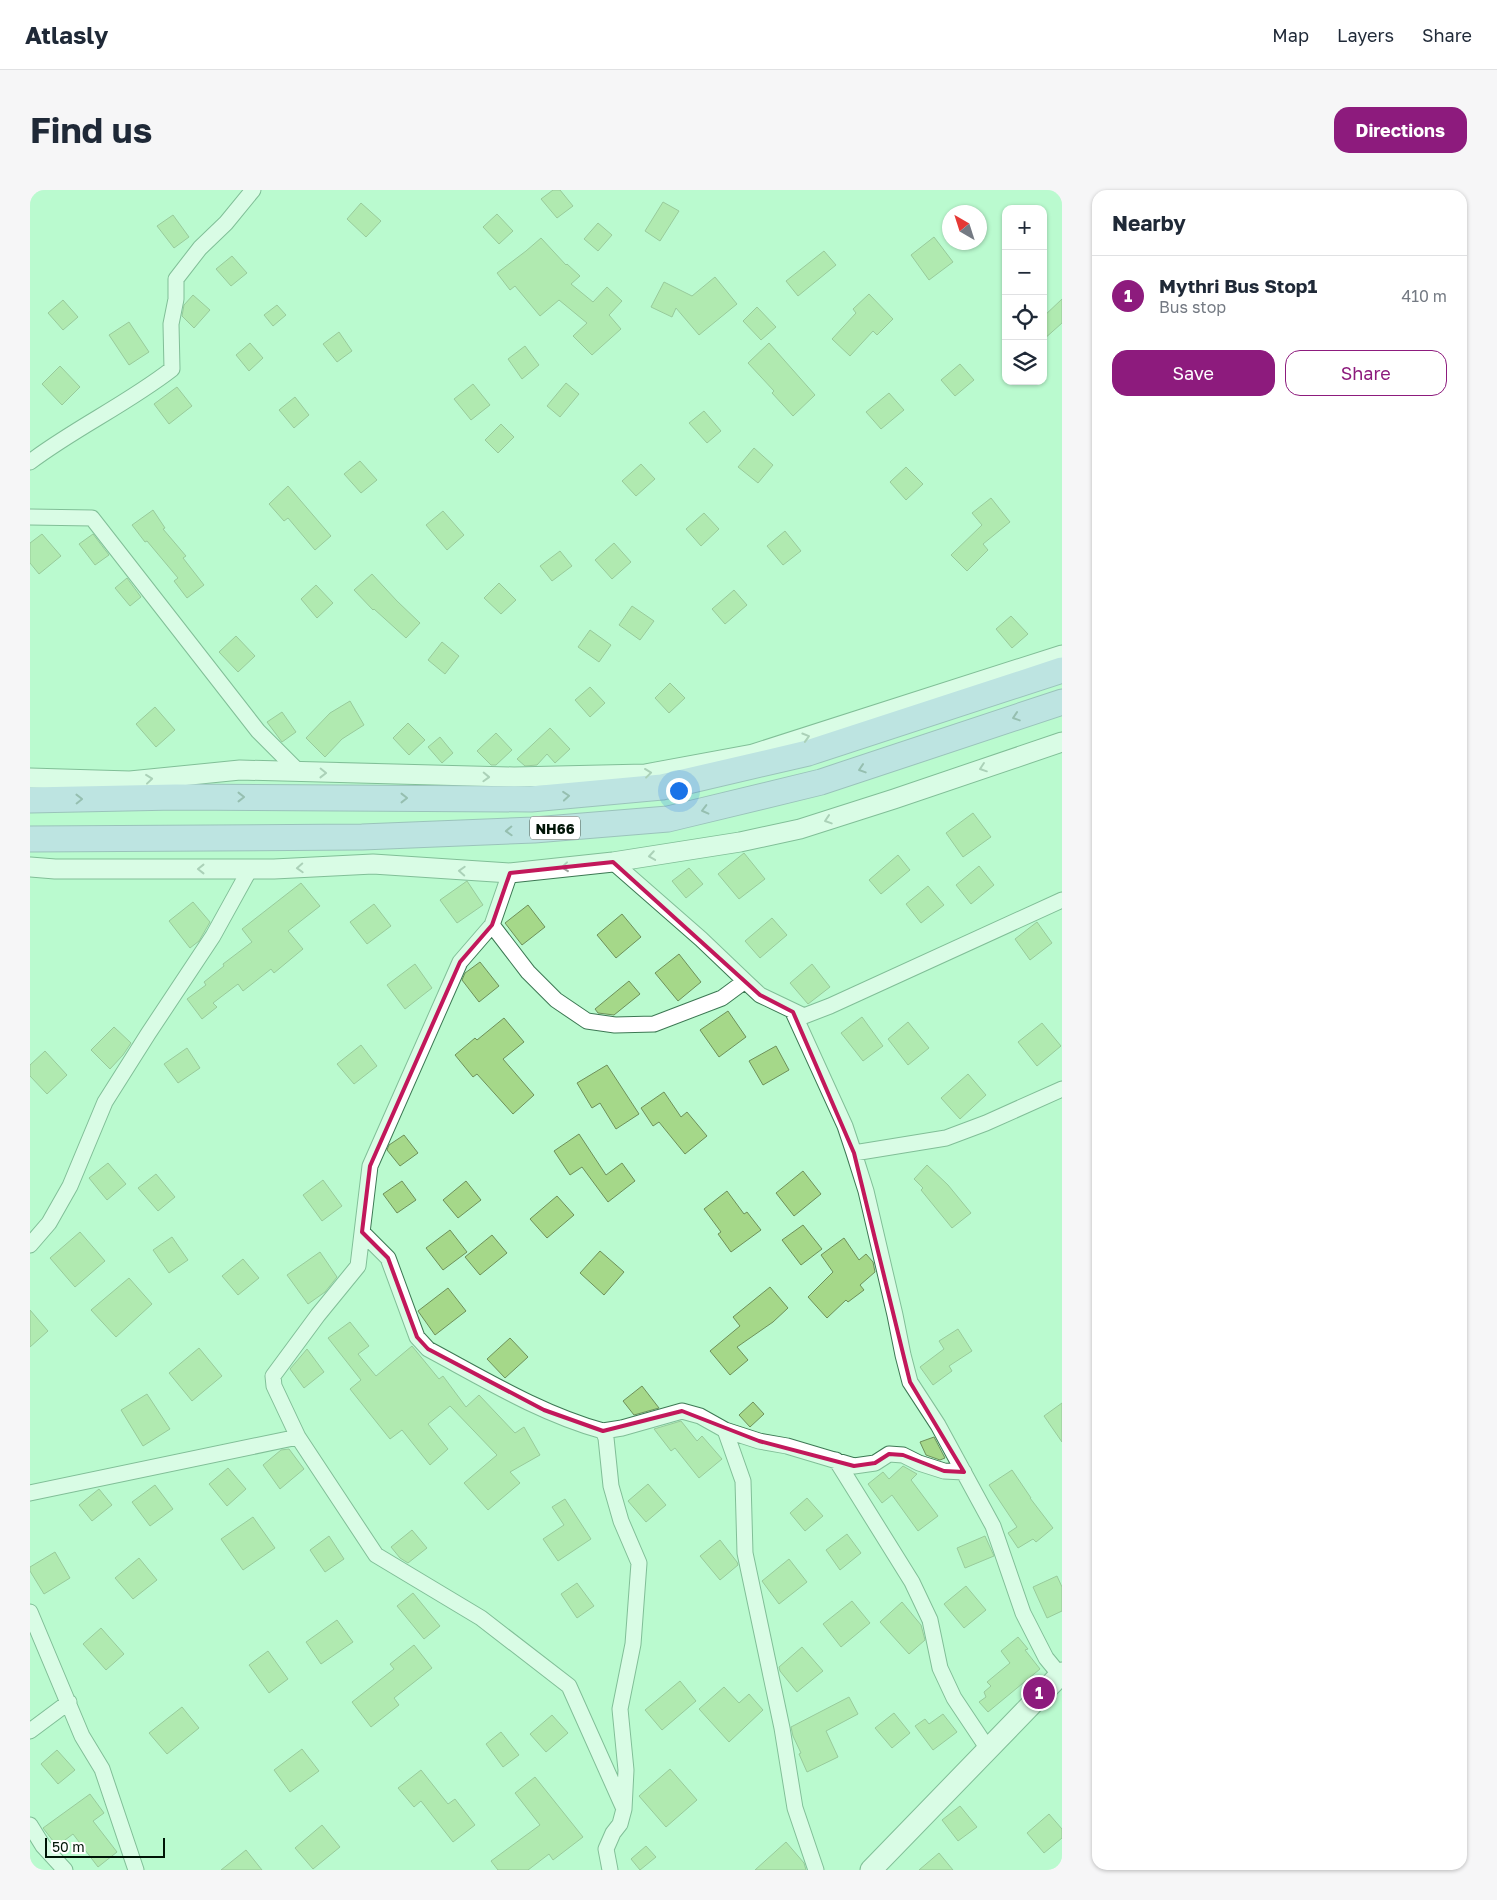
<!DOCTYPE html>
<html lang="en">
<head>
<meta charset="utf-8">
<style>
	body { margin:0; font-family:"Golos Text",sans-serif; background:#f6f6f7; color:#1f2937 }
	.controls { position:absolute; right:15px; top:15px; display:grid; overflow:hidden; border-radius:10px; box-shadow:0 1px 4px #0004 }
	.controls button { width:45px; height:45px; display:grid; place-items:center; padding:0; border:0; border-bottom:1px solid #e0e1e3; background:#fff; color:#1f2937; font:25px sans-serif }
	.compass { position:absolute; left:912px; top:15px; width:45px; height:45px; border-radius:50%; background:#fff; box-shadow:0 1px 4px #0004; rotate:321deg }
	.scale { position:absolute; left:15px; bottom:12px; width:120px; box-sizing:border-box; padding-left:5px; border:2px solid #001406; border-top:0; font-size:14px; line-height:18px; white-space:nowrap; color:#001406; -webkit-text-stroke:4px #fff; paint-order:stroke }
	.you { position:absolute; left:648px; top:600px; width:18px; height:18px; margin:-12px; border:4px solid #fff; border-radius:50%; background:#1a73e8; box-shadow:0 0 0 8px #1a73e833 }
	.badge { display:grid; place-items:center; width:32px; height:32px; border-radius:50%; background:#8d1b7d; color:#fff; font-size:16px; font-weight:700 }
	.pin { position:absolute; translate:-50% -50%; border:2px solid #fff; box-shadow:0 1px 5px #0006 }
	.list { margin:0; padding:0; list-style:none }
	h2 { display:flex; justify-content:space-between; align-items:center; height:65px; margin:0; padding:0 20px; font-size:21px }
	h2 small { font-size:16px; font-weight:400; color:#747a83 }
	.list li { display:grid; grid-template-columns:32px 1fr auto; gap:15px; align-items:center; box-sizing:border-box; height:80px; padding:0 20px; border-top:1px solid #e0e1e3 }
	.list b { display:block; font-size:19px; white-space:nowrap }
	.list p { margin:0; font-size:16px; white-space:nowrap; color:#747a83 }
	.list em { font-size:16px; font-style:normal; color:#747a83 }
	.actions { display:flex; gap:10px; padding:15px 20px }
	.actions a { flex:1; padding:11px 0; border:1px solid #8d1b7d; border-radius:15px; text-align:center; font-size:18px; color:#8d1b7d }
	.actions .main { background:#8d1b7d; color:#fff }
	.icon { flex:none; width:28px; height:28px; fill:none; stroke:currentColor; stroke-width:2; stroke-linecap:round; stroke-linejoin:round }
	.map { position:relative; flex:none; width:1032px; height:1680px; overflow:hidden; border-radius:15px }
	header { display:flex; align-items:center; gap:30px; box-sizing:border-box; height:70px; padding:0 25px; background:#fff; border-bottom:1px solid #e0e1e3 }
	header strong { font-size:24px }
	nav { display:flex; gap:28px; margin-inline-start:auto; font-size:18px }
	.intro { display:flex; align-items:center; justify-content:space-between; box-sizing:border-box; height:120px; padding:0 30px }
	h1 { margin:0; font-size:35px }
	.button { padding:12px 22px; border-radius:15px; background:#8d1b7d; color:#fff; font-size:18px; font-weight:700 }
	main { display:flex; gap:30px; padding:0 30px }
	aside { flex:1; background:#fff; border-radius:15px; box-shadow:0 1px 4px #0004 }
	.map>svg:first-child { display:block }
</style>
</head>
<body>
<header>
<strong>Atlasly</strong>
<nav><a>Map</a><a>Layers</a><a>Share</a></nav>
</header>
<div class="intro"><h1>Find us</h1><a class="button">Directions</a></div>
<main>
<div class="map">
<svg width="1032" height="1680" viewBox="0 0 1032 1680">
	<rect width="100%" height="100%" fill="#bafacf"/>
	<!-- building -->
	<path fill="#a5d889" stroke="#6e915b" d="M523 0H530L543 16 527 28 511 9Z
		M633 12 649 21 630 51 615 41Z
		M331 13 351 31 336 47 317 29Z
		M467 24 483 41 469 54 453 37Z
		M143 25 159 47 144 58 127 36Z
		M568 33 582 45 568 61 554 49Z
		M904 47 923 72 899 90 881 65Z
		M511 48 536 75 537 74 550 86 541 94 563 112 577 97 592 111 579 125 591 139 562 165 543 146 557 133 529 110 510 126 485 96 480 100 467 83 496 61Z
		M794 61 806 75 768 106 756 91Z
		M202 66 217 83 201 96 186 79Z
		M685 87 707 114 669 145 646 118 642 127 621 117 634 92 662 106Z
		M839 104 863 129 847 145 843 141 820 166 802 149 826 123 823 119Z
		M163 105 180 120 164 138 152 126 154 115Z
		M1032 109V133L1013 150V127Z
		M33 110 48 127 33 140 18 123Z
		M247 115 256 125 243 136 234 125Z
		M727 117 746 137 731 150 713 131Z
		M99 132 119 162 99 175 79 145Z
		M309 142 322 161 307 172 293 154Z
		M220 153 233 168 219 181 206 165Z
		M739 153 785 205 763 226 742 203 744 201 718 173Z
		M495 156 509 175 492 189 478 169Z
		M930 174 944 190 925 206 911 190Z
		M30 176 50 197 32 215 12 194Z
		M536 193 549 204 530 227 517 216Z
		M443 194 460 215 441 230 424 209Z
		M147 197 162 216 139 234 124 214Z
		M859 203 874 220 851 239 836 222Z
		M265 207 279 225 264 238 249 220Z
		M674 221 691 241 677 253 659 233Z
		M471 234 484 247 468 263 455 250Z
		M724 258 743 275 728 293 708 277Z
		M330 271 347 290 331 303 314 284Z
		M611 274 625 289 606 306 592 291Z
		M876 277 893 294 876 310 860 292Z
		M258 296 301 346 285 360 258 328 254 331 239 314Z
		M961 308 980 332 953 354 958 360 937 381 921 365 952 335 942 323Z
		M123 320 135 338 133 339 156 366 153 368 174 395 157 408 144 391 148 388 117 351 115 352 102 335Z
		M413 321 434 345 417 360 396 335Z
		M674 323 689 339 671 356 656 339Z
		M755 341 771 361 753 375 737 356Z
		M12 344 31 366 9 384 0 373V353Z
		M63 344 79 365 65 375 49 354Z
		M584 353 601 372 582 389 565 370Z
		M530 361 542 376 522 391 510 376Z
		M342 384 367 411 390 433 376 448 344 419 343 420 324 400Z
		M97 388 111 407 100 416 85 398Z
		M469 393 486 410 471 424 454 408Z
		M286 395 303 413 287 428 271 409Z
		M704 400 717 415 695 434 682 419Z
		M602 416 624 431 610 450 589 435Z
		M981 426 998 444 982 458 966 439Z
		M560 440 581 455 569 472 548 457Z
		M206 446 225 466 208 482 189 462Z
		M412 452 429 466 415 484 398 470Z
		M640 493 655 508 639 523 625 508Z
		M560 497 575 513 560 527 545 510Z
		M320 511 334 535 312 549 295 567 276 548 300 523Z
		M125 517 145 540 126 557 106 534Z
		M252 522 266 542 252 552 237 532Z
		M378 533 395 550 379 565 363 548Z
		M520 538 540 559 525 573 517 564 507 575 495 576 487 569Z
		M466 543 482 560 466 575H461L447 561Z
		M410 547 423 563 412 573 398 557Z
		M943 623 961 647 933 667 916 643Z
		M714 663 735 689 709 709 688 684Z
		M868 665 880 680 851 704 839 690Z
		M949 676 964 695 941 714 926 695Z
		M659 678 673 694 656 708 642 691Z
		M437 691 453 715 427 733 410 710Z
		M271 693 290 716 258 741 273 759 244 783 241 779 213 801 208 794 183 813 187 817 172 829 157 809 176 795 174 792 194 776 193 774 222 752 212 739Z
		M898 696 914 715 891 733 876 714Z
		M163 712 180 732 169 751 160 758 139 731Z
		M344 714 361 736 337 754 320 732Z
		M498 715 515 737 492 755 475 733Z
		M592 724 611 747 586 768 567 745Z
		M742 728 757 745 730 768 715 751Z
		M1007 732 1022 753 1000 770 985 749Z
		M649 764 671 792 648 811 625 783Z
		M450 772 469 796 449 812 432 790 435 783Z
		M385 774 402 798 375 819 357 795Z
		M782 774 800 797 778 814 760 793Z
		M599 791 610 804 584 825 568 823 565 819Z
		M698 821 716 847 689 867 670 840Z
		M832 827 853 856 833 871 811 843Z
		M474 828 494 852 473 869 504 905 483 924 447 884 443 887 425 865 445 848 447 850Z
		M878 832 899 858 878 875 858 849Z
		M1012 833 1031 856 1007 876 988 852Z
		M84 837 101 853 93 865 80 879 61 860Z
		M331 855 347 876 324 894 307 874Z
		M746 856 759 880 733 895 719 871Z
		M157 858 170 878 148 893 134 874Z
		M15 861 37 885 17 904 0 886V875Z
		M577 875 609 924 586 939 570 913 562 918 547 893Z
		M938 884 956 905 930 929 911 908Z
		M634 902 651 927 657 922 677 946 655 964 629 932 623 936 611 918Z
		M549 944 576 985 592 973 605 991 578 1012 552 977 540 985 524 961Z
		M374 945 388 963 370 976 357 960 359 955Z
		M78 973 96 994 77 1010 59 988Z
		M897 975 918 995 941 1023 922 1038 891 1000 893 998 884 989Z
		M773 981 791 1004 764 1026 746 1003Z
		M126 984 145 1007 128 1021 108 998Z
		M293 990 312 1016 292 1031 273 1005Z
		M372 991 386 1010 367 1023 353 1004Z
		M436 991 451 1010 428 1028 413 1010Z
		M697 1001 714 1024 717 1022 731 1040 701 1062 688 1044 691 1042 674 1019Z
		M527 1006 544 1025 517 1048 500 1029Z
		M773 1035 792 1059 771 1075 752 1050Z
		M420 1040 437 1062 413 1080 396 1058Z
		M50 1042 75 1071 45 1097 20 1068Z
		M462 1045 477 1063 450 1085 435 1067Z
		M142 1047 158 1070 139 1083 123 1060Z
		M814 1048 829 1070 836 1064 843 1072 845 1082 830 1095 834 1100 818 1112 816 1110 797 1128 778 1107 803 1082 791 1065Z
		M570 1061 594 1082 574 1105 550 1083Z
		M290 1062 307 1087 295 1102 278 1114 257 1085Z
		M213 1069 229 1088 208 1105 192 1086Z
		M99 1088 122 1114 86 1147 61 1120Z
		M740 1097 758 1118 743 1132 707 1157 718 1170 700 1185 680 1161 710 1136 703 1127Z
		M418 1098 436 1121 405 1145 388 1121Z
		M0 1120 18 1141 0 1157Z
		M320 1132 339 1156 328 1164 346 1186 382 1156 409 1189 413 1186 436 1217 449 1205 485 1243 494 1237 510 1265 480 1282 490 1293 458 1320 434 1293 467 1265 420 1216 398 1234 418 1259 400 1275 372 1240 360 1249 320 1199 331 1190 298 1148Z
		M928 1139 942 1161 919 1176 922 1181 903 1195 890 1177 914 1159 909 1151Z
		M480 1148 498 1167 475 1188 457 1169Z
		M169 1158 192 1186 162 1211 139 1183Z
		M277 1159 294 1182 274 1198 260 1179Z
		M612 1196 629 1218 604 1225 593 1211Z
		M117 1204 140 1239 113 1256 91 1220Z
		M723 1212 734 1224 720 1237 709 1225Z
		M1032 1213V1252L1014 1226Z
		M651 1231 667 1251 672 1246 692 1269 669 1288 645 1258 641 1261 624 1239Z
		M904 1247 915 1268 910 1270 896 1265 890 1252Z
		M259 1259 274 1279 250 1299 233 1275 251 1260Z
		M873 1276 887 1284 881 1290 908 1326 888 1341 862 1305 852 1313 838 1294 853 1282 859 1289Z
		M198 1278 216 1299 197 1316 179 1294Z
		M982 1280 1001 1308H1000L1023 1338 1006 1352 1003 1349 988 1358 978 1343 987 1337 959 1295Z
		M618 1294 636 1315 616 1332 598 1311Z
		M125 1295 143 1319 120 1336 102 1312Z
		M69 1299 82 1315 62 1331 49 1315Z
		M777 1308 793 1326 775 1341 760 1323Z
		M535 1309 561 1349 528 1371 513 1349 534 1335 522 1317Z
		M223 1327 245 1358 213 1380 191 1349Z
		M382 1340 397 1358 378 1373 370 1368 361 1357Z
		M817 1344 831 1363 810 1380 796 1360Z
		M299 1346 314 1369 295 1382 280 1360Z
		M955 1346 964 1366 935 1378 927 1358Z
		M690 1350 707 1372 708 1375 690 1390 670 1366Z
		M25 1362 40 1388 14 1404 0 1381V1377Z
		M109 1368 127 1390 103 1409 85 1388Z
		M759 1369 777 1392 749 1414 732 1391Z
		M1027 1386 1032 1397V1421L1017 1428 1003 1397Z
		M547 1393 564 1416 547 1428 531 1404Z
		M936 1396 956 1420 934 1438 914 1414Z
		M383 1403 410 1436 394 1449 367 1416Z
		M822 1411 840 1433 811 1457 793 1434Z
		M872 1412 891 1435 895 1450 879 1464 850 1432Z
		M307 1430 323 1452 291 1474 276 1452Z
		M71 1438 94 1464 76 1480 53 1454Z
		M988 1447 998 1459 995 1460 1010 1479 958 1522 949 1512 956 1507 954 1502 961 1496 957 1492 980 1473 971 1461Z
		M384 1455 402 1478 364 1508 369 1515 341 1537 322 1512 364 1479 360 1474Z
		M772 1457 793 1481 767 1502 750 1481 749 1477Z
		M238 1461 258 1489 239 1503 219 1475Z
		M650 1491 666 1511 632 1540 615 1520Z
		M694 1497 709 1513 719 1504 733 1520 699 1552 669 1519Z
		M819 1507 828 1524 796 1541 808 1567 777 1582 769 1564 771 1563 763 1546 761 1537Z
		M152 1517 169 1538 137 1564 119 1543Z
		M864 1523 880 1543 862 1558 845 1538Z
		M913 1524 927 1542 903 1560 885 1536 895 1529 899 1534Z
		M522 1525 538 1543 516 1562 500 1544Z
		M471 1542 489 1565 473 1577 456 1554Z
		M272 1559 289 1581 260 1602 244 1580Z
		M27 1560 45 1580 28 1594 11 1574Z
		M640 1579 667 1610 636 1637 609 1606Z
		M391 1580 418 1614 425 1609 445 1635 423 1652 391 1611 384 1617 368 1598Z
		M505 1587 553 1647 523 1670 519 1664 498 1680H468L461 1671 510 1635 485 1603Z
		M60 1604 74 1623 63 1631 87 1662 68 1677 43 1644 27 1656 13 1638Z
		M930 1616 947 1637 928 1651 912 1630Z
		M1019 1624 1032 1639V1648L1014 1663 997 1643Z
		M292 1635 310 1657 283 1679 265 1658Z
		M756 1652 774 1673 776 1680H725Z
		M616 1656 626 1667 610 1680 601 1669Z
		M216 1660 232 1680H191Z
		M909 1663 923 1680H889Z"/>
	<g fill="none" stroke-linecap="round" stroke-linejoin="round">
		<!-- minor casing -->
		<g stroke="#3c7853" stroke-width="17">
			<path id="minor" d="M0 272C45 238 97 214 142 179L141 134 146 109V89L170 58 196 33 223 0
				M0 327 62 328 228 541 270 583
				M583 672 671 749 715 791
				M480 683 462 735 498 782 526 810 557 831 585 835 624 834 692 808 715 791 730 805 774 826 800 816 1032 710
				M462 735 430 772 340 976 328 1076 288 1125 243 1186 244 1196 268 1247 346 1365 451 1428 539 1496 594 1619
				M763 822 815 936 824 963 836 1001 865 1125 873 1165 880 1192 908 1235 963 1336 993 1423 1016 1468 1030 1485
				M824 963 916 948 956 933 1032 899
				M332 1042 358 1068 387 1147 398 1159C454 1189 511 1224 573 1241L576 1248 581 1296 591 1331 609 1373 603 1454 590 1519 596 1580 594 1619 590 1634 583 1643 576 1659 580 1680
				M0 1055 19 1033 40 996 75 912 118 844 183 746 220 679
				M695 1240 713 1291 715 1363 752 1538 765 1618 786 1680
				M573 1241 592 1238 652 1221 670 1226 695 1240 729 1251 757 1256 824 1276 845 1273 859 1264 873 1265 889 1273 914 1281 934 1282
				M806 1270 882 1392 900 1430 910 1478 924 1508 958 1559
				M0 1303 268 1247
				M0 1422 52 1546 72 1579 106 1680
				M0 1541 39 1512
				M0 1635 13 1656 35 1680"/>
		</g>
		<!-- tertiary casing -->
		<g stroke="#3c7853" stroke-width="21">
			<path id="tertiary" d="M0 588 100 591 210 580 484 587 615 584 723 564 1032 465
				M0 677 25 679H244L343 674 480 683 583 672 710 652 770 639 864 609 1032 552"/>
		</g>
		<!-- secondary casing -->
		<g stroke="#3c7853" stroke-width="23">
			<path id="secondary" d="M841 1680 1032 1483"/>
		</g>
		<!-- trunk casing -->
		<g stroke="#7482a1" stroke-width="27">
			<path id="trunk" d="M0 610 145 607 501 609 632 597 778 563 1032 480
				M0 649 332 647 504 640 638 629 791 592 1032 512"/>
		</g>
		<!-- minor -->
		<use href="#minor" stroke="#fff" stroke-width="15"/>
		<!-- tertiary -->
		<use href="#tertiary" stroke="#fff" stroke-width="19"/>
		<!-- secondary -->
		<use href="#secondary" stroke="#fff" stroke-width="21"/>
		<!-- trunk -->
		<use href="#trunk" stroke="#c2cbf7" stroke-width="25"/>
	</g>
	<!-- one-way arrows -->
	<defs><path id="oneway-chevron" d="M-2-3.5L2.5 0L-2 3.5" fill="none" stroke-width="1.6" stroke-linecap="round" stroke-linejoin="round" transform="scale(1.25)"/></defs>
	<g stroke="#6b798b">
		<use href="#oneway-chevron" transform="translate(986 527) rotate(162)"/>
		<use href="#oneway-chevron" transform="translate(832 579) rotate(162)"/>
		<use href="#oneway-chevron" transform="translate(536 606) rotate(-5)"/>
		<use href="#oneway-chevron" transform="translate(211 607)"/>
		<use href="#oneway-chevron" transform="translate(374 608)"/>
		<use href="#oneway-chevron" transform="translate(49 609) rotate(-1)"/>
		<use href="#oneway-chevron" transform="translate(675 620) rotate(166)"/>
		<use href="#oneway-chevron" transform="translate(479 641) rotate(178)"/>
	</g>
	<g stroke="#99a19b">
		<use href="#oneway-chevron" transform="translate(776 547) rotate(-17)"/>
		<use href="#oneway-chevron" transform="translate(953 578) rotate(161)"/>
		<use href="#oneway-chevron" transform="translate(293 583) rotate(1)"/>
		<use href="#oneway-chevron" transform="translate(618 583) rotate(-7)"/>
		<use href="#oneway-chevron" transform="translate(456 587) rotate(2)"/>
		<use href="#oneway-chevron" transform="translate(119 589) rotate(-6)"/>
		<use href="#oneway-chevron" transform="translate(798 630) rotate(162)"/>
		<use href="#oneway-chevron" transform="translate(622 666) rotate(171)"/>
		<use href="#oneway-chevron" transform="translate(535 677) rotate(174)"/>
		<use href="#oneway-chevron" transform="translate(270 678) rotate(177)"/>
		<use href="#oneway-chevron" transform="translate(171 679) rotate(-180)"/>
		<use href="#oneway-chevron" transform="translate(432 681) rotate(-177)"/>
	</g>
	<!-- marked area -->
	<path d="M0 0H1032V1680H0ZM583 672 730 805 763 822 824 963 880 1192 934 1282 914 1281 873 1265 859 1264 845 1273 824 1276 729 1251 652 1221 573 1241 514 1220 398 1159 387 1147 358 1068 332 1042 340 976 430 772 462 735 480 683Z" fill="#bafacf" fill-opacity=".55" fill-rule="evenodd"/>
	<path fill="none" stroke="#c2185b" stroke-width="4" stroke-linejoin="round" d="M583 672 730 805 763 822 824 963 880 1192 934 1282 914 1281 873 1265 859 1264 845 1273 824 1276 729 1251 652 1221 573 1241 514 1220 398 1159 387 1147 358 1068 332 1042 340 976 430 772 462 735 480 683Z"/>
	<g text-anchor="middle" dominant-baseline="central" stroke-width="4" stroke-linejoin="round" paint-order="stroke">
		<!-- shield labels -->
		<rect fill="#fff" stroke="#4c5a51" stroke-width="1" x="500" y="626.5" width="50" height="23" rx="4"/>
		<g font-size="14" font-weight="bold" fill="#001406">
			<text x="525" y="638">NH66</text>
		</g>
	</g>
</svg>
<div class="controls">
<button>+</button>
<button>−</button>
<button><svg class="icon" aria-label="locate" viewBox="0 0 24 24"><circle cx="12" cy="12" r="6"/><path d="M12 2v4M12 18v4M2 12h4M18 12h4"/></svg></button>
<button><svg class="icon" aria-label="layers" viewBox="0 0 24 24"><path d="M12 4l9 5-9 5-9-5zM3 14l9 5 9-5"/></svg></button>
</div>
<svg class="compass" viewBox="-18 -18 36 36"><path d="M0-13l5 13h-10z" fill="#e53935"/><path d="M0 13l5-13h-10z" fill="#747a83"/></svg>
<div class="scale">50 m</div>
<div class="you"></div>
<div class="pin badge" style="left:1009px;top:1503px">1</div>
</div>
<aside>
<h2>Nearby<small></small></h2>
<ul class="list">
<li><span class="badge">1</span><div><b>Mythri Bus Stop1</b><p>Bus stop</p></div><em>410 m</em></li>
</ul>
<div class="actions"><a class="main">Save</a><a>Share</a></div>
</aside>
</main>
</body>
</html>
